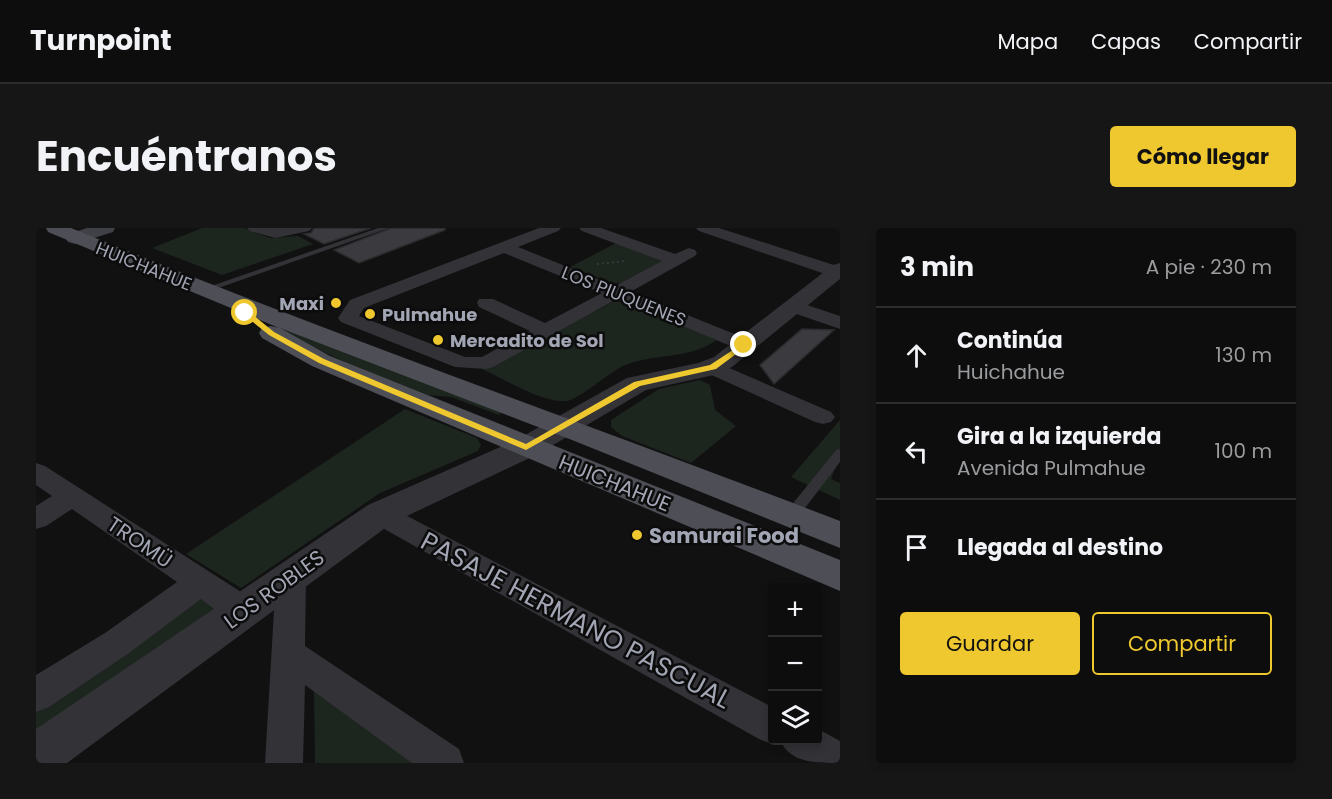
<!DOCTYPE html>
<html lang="es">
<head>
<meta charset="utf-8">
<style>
	body { margin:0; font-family:Poppins,sans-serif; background:#161617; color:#f1f3f6 }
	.controls { position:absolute; right:18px; bottom:18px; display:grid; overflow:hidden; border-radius:6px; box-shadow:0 3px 9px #0003 }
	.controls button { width:54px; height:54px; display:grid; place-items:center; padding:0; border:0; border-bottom:2px solid #2d2d2e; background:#0d0d0e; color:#f1f3f6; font:30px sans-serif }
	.stop { position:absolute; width:18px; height:18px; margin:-14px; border:4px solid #eec82e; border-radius:50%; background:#fff }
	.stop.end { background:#eec82e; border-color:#fff; box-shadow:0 2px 6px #0008 }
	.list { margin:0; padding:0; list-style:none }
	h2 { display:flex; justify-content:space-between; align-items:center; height:78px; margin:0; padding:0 24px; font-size:26px }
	h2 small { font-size:20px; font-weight:400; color:#9a9c9e }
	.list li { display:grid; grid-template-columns:39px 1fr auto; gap:18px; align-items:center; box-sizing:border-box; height:96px; padding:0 24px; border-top:2px solid #2d2d2e }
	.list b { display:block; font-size:22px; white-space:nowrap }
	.list p { margin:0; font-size:20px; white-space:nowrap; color:#9a9c9e }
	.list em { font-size:20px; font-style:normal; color:#9a9c9e }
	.actions { display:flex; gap:12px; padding:18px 24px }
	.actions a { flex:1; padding:14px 0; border:2px solid #eec82e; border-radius:6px; text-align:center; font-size:21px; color:#eec82e }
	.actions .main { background:#eec82e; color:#111 }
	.icon { flex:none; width:33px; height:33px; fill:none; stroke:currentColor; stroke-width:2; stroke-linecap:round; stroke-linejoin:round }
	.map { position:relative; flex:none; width:804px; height:535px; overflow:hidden; border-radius:6px }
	header { display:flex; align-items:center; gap:36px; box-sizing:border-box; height:84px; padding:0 30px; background:#0d0d0e; border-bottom:2px solid #2d2d2e }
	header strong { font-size:28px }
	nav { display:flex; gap:33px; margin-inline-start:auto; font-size:21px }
	.intro { display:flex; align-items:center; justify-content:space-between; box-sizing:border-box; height:144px; padding:0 36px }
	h1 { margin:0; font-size:42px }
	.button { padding:15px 27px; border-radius:6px; background:#eec82e; color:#111; font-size:21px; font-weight:700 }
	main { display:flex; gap:36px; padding:0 36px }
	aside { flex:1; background:#0d0d0e; border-radius:6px; box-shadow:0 3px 9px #0003 }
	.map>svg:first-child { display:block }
</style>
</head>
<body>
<header>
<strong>Turnpoint</strong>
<nav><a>Mapa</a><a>Capas</a><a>Compartir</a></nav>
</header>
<div class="intro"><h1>Encuéntranos</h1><a class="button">Cómo llegar</a></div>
<main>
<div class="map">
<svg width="804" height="535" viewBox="0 0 804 535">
	<rect width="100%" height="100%" fill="#111112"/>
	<!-- green -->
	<path fill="#1d251f" d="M166 0H208L234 10 262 8 277 16 186 47 116 20Z
		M582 14 627 33 585 55H576L534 39Z
		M581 72 681 112C651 133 617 124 585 139 572 146 543 171 531 173 508 176 468 151 446 141Z
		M241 97 468 182 463 187 415 169 392 167 313 136 238 100Z
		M664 152 674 157 679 182 700 198 655 235 586 208 575 199V192L623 161Z
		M369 181 441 210 445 217 442 223 344 265 205 360 150 326Z
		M804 192V229L795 251 804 255V272L755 249Z
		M163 364 193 384 0 518V477Z
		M278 462 382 535H279Z"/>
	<!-- building -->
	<path fill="#3b3b3f" stroke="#2b2b2e" stroke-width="1.5" d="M278 0H335L288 16 268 6 275 5Z
		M355 0H409V2L323 35 298 22Z
		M766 101 798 102 738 156 724 137Z"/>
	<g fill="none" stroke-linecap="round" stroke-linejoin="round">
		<!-- path -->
		<path stroke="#38393e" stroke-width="2" stroke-dasharray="2 3" stroke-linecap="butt" d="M561 36 589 33"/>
		<!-- service -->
		<path fill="#323237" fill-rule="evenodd" d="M342 0H353L171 64 164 62Z
			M804 221V234L760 292H750L748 288 750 284 800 222Z"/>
		<!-- minor -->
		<path fill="#323237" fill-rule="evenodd" d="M211 0H276L273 3 239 10 214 3Z
			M503 0H525L522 3 482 19 579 58 626 33 546 3 543 0H565L639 26 653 20 659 22 661 25 659 28 594 64 716 113 719 117 716 121H702L581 71 457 139 450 141 419 139 305 94 302 90 314 72ZM468 25 566 65 509 95 457 71H443L441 75 443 79 494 103 446 129H429L323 88 328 80Z
			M660 0H683L804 39V48H795L663 3Z
			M759 73 804 88V101L752 83 750 79 752 75Z
			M677 133 795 184 799 189 795 194 787 196 779 194 669 144 666 139 669 134Z
			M0 235 9 238 219 373 224 383 219 393C198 400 182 383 165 371L93 425 13 479 0 484V447L69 405 141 354 36 281 10 298 0 301V278L16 268 0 257Z
			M344 276 354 279 736 479V512H782V501L804 513V535C778 535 756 535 744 513L736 516 723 511 334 293 330 286 334 279Z
			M255 336 266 339 270 348 269 418 423 521 428 535H376L269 457 267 535H229L240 348 244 339Z"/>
		<!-- tertiary -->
		<path fill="#323237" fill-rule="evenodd" d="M804 35V51L696 139 678 147 610 162 502 226 356 295 31 535H0V501L332 277 480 212 591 150 662 135 678 129 797 37Z"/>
		<!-- secondary -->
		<path fill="#404147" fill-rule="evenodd" d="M51 0H79L77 4 39 16 32 14 29 10 32 6Z"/>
		<!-- primary -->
		<path fill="#4e4f56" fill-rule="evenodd" d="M10 0H35C289 104 548 195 804 293V320L536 212 244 100 294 128 804 332V363L276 138 226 110 223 105 226 100 235 98 243 100 12 4Z"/>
	</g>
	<!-- route -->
	<path fill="#eec82e" d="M207 83H212L238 104 288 131 490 216 598 154 674 137 706 116 712 117 680 141 604 158 490 222 283 135 233 107 207 86Z"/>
	<!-- markers -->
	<g fill="#eec82e" stroke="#0c0c0d" stroke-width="2">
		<circle cx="300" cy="75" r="6"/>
		<circle cx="334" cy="86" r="6"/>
		<circle cx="402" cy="112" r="6"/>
		<circle cx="601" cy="307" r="6"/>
	</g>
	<g text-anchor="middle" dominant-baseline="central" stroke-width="5" stroke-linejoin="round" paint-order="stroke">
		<!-- far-street labels -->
		<g font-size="18" fill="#a2a5b3" stroke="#0c0c0d">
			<text transform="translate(108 38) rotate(22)">HUICHAHUE</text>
			<text transform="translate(588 68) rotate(22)">LOS PIUQUENES</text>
		</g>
		<!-- far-poi labels -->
		<g font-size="18" font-weight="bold" fill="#a2a5b3" stroke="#0c0c0d" text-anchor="start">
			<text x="288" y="75" text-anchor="end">Maxi</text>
			<text x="346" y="86">Pulmahue</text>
			<text x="414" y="112">Mercadito de Sol</text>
		</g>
		<!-- street labels -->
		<g font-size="21" fill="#a2a5b3" stroke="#0c0c0d">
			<text transform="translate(579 255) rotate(22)">HUICHAHUE</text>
			<text transform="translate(104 314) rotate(34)">TROMÜ</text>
			<text transform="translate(238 361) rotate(-36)">LOS ROBLES</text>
		</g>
		<!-- poi labels -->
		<g font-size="21" font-weight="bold" fill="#a2a5b3" stroke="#0c0c0d" text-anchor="start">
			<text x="613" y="307">Samurai Food</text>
		</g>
		<!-- near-street labels -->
		<g font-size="26" fill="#a2a5b3" stroke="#0c0c0d">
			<text transform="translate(540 392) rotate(28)">PASAJE HERMANO PASCUAL</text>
		</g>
	</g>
</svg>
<div class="controls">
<button>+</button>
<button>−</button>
<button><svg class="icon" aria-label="layers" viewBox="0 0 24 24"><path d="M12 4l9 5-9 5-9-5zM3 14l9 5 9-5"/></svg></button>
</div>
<div class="stop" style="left:209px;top:85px"></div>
<div class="stop end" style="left:708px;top:117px"></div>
</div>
<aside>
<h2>3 min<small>A pie · 230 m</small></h2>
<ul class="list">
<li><svg class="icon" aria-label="ahead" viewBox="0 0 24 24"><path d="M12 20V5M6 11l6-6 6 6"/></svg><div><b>Continúa</b><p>Huichahue</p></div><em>130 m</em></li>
<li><svg class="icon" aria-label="left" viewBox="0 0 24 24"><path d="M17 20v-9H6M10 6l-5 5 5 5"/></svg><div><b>Gira a la izquierda</b><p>Avenida Pulmahue</p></div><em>100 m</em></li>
<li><svg class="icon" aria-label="arrive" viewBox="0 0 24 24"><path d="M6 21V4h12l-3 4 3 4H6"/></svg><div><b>Llegada al destino</b></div></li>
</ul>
<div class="actions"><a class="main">Guardar</a><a>Compartir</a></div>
</aside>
</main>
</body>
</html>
